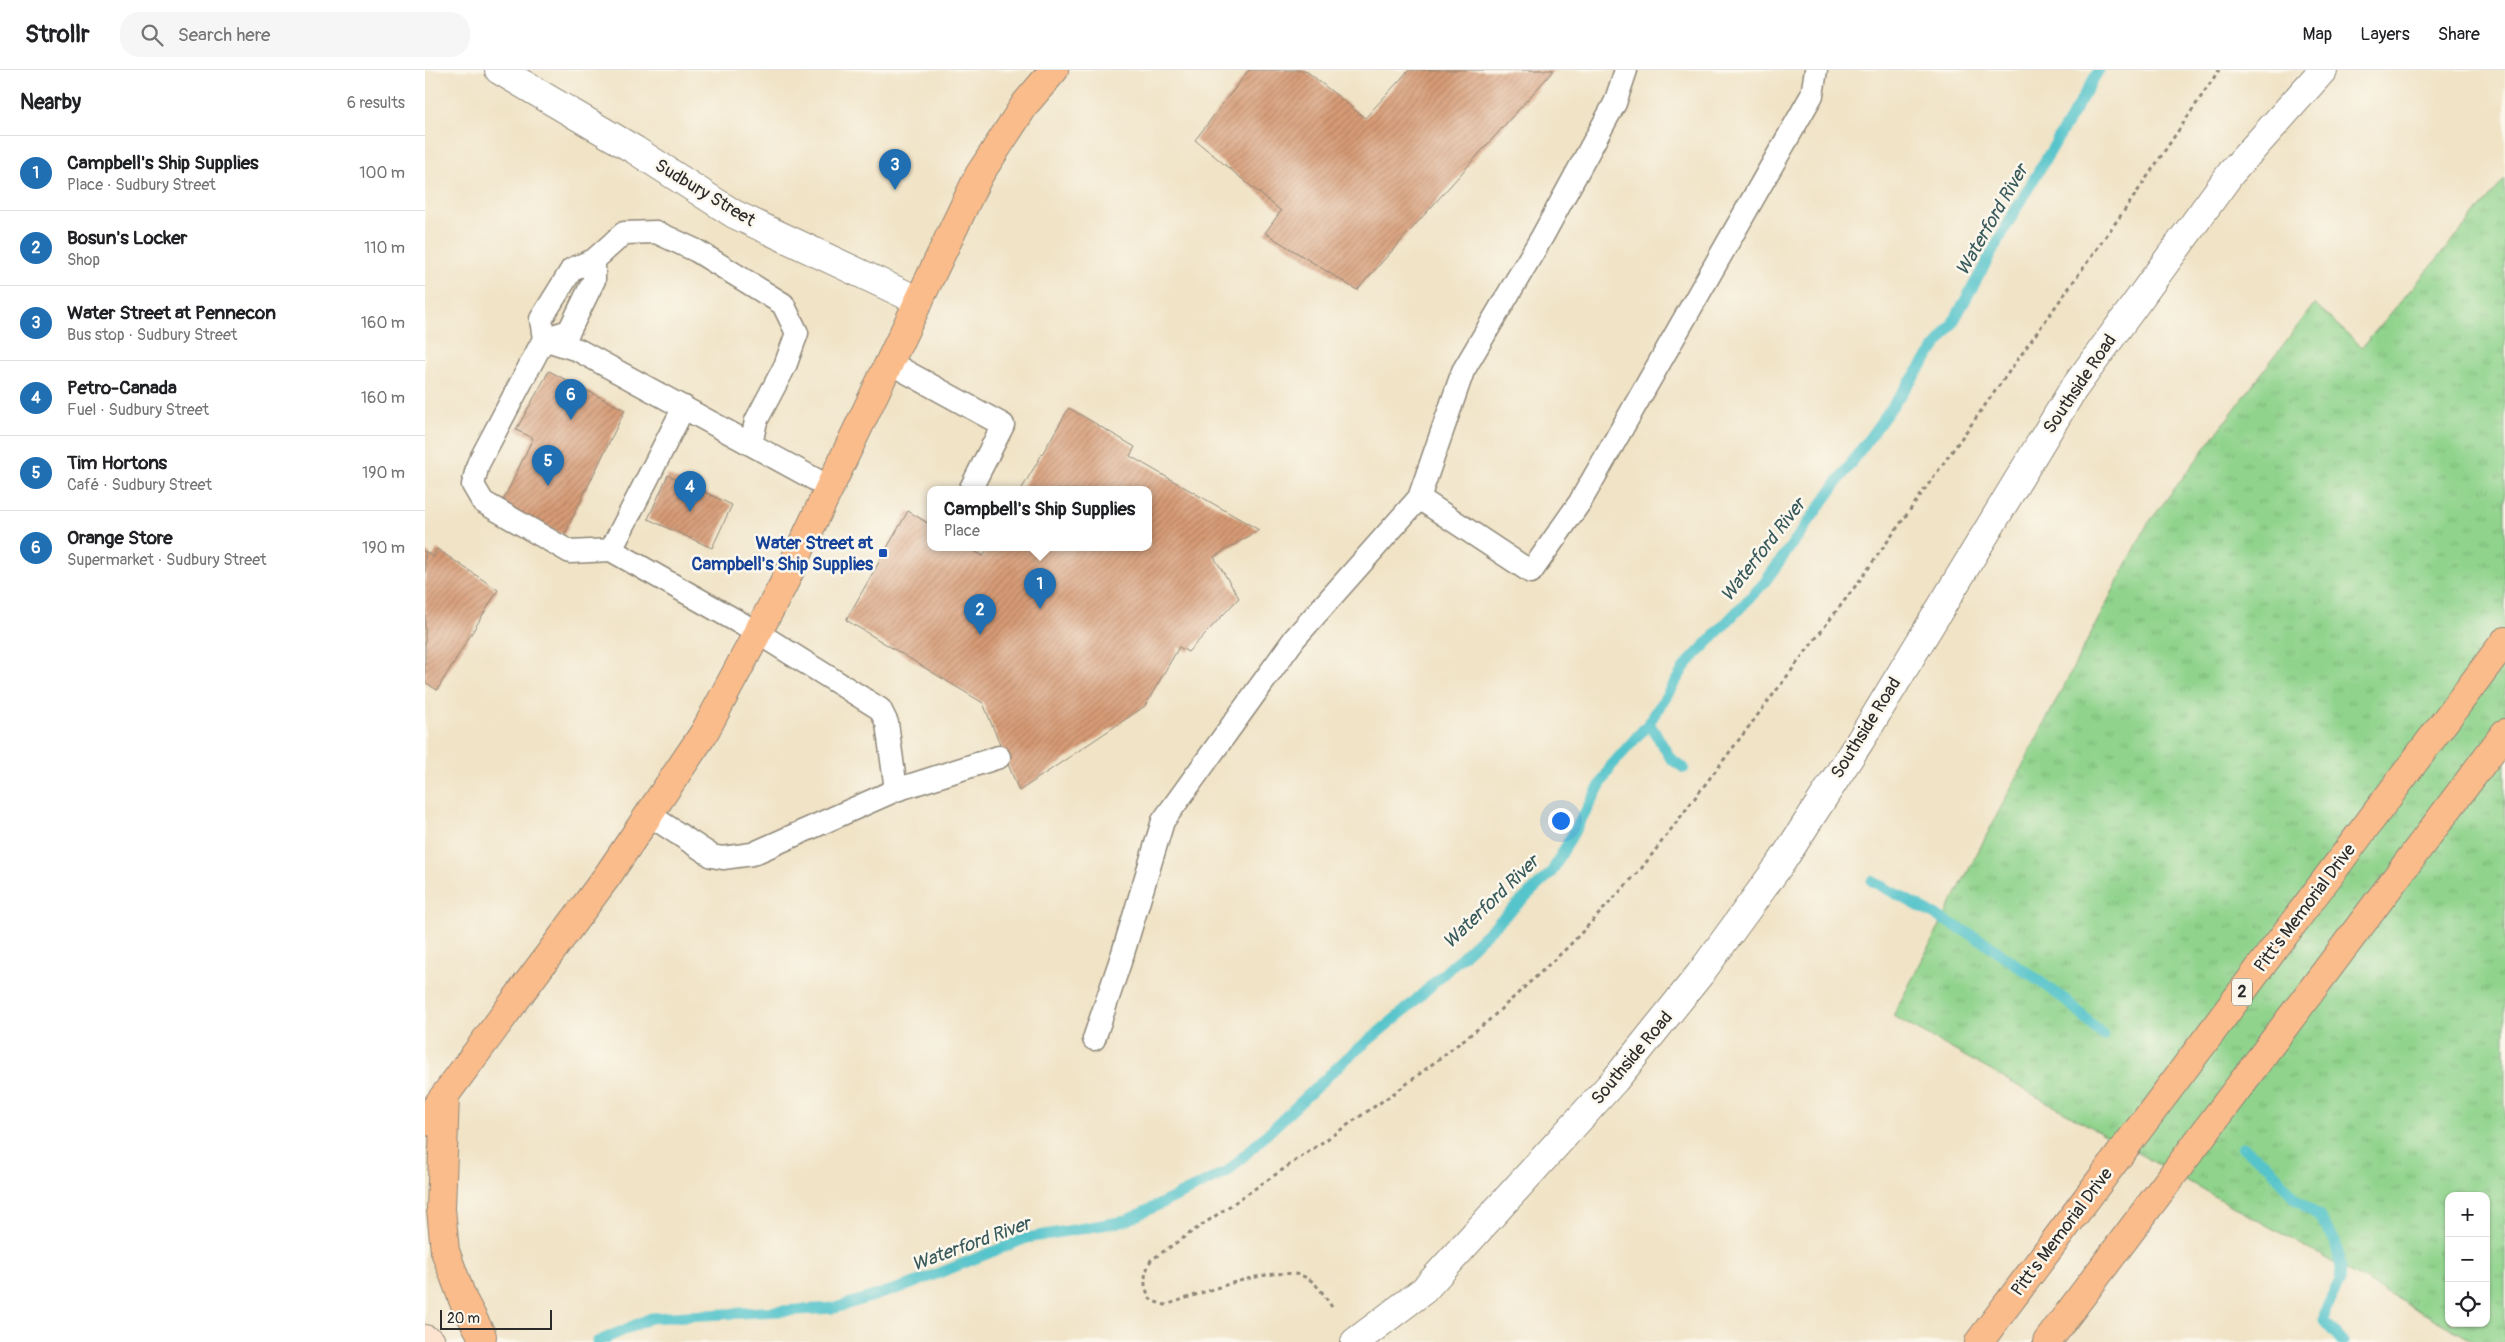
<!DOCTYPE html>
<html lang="en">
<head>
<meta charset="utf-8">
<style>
	body { margin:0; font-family:Pangolin,sans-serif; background:#f6f6f6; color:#202124 }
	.controls { position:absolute; right:15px; bottom:15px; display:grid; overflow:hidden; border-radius:10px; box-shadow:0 1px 4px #0004 }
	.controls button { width:45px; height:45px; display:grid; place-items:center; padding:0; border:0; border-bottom:1px solid #e0e0e0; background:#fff; color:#202124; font:25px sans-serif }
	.scale { position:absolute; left:15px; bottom:12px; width:112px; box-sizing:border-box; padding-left:5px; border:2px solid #2b2b2b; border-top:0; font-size:14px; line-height:18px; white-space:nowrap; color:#2b2b2b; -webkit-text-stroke:4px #fbf7ec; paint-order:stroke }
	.you { position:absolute; left:1135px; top:750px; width:18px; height:18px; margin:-12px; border:4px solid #fff; border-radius:50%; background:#1a73e8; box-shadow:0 0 0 8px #1a73e833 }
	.badge { display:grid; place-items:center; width:32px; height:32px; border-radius:50%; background:#1f6fb2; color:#fff; font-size:16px; font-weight:700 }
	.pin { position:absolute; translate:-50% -41px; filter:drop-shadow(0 1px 2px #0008) }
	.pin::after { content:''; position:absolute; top:26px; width:18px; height:15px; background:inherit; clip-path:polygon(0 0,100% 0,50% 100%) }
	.popup { position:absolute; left:502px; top:416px; width:225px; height:65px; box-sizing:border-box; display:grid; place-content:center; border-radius:10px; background:#fff; filter:drop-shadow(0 1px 4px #0005); font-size:16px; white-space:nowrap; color:#757577 }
	.popup b { font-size:19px; color:#202124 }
	.popup::after { content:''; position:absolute; left:50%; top:100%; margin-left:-10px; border:10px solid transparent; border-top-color:#fff }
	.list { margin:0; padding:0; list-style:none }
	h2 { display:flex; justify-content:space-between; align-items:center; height:65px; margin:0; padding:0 20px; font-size:21px }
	h2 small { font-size:16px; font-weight:400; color:#757577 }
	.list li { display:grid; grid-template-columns:32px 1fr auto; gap:15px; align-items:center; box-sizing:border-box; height:75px; padding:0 20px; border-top:1px solid #e0e0e0 }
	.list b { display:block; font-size:19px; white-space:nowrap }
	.list p { margin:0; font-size:16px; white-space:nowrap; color:#757577 }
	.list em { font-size:16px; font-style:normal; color:#757577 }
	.icon { flex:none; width:28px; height:28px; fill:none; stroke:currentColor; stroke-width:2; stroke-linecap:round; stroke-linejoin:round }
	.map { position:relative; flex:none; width:2080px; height:1272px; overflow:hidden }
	header { display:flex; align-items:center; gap:30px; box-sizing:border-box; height:70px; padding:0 25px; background:#fff; border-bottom:1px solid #e0e0e0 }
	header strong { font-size:24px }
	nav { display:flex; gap:28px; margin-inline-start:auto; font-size:18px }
	.search { width:350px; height:45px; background:#f6f6f6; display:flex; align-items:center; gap:12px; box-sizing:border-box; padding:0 18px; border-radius:20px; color:#757577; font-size:19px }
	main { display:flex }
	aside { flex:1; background:#fff }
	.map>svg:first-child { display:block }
</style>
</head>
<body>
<header>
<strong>Strollr</strong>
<div class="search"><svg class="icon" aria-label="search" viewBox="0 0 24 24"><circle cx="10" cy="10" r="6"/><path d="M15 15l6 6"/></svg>Search here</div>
<nav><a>Map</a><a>Layers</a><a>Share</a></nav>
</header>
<main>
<aside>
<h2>Nearby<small>6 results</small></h2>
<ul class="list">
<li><span class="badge">1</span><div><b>Campbell's Ship Supplies</b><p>Place · Sudbury Street</p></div><em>100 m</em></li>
<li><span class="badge">2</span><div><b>Bosun's Locker</b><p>Shop</p></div><em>110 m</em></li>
<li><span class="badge">3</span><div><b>Water Street at Pennecon</b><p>Bus stop · Sudbury Street</p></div><em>160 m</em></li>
<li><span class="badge">4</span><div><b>Petro-Canada</b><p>Fuel · Sudbury Street</p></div><em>160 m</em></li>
<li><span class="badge">5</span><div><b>Tim Hortons</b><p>Café · Sudbury Street</p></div><em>190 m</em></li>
<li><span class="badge">6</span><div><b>Orange Store</b><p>Supermarket · Sudbury Street</p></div><em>190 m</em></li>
</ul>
</aside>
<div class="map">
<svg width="2080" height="1272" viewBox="0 0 2080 1272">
	<defs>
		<pattern id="grass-tufts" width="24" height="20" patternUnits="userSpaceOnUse" patternTransform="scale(1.25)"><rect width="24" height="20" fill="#8fd38c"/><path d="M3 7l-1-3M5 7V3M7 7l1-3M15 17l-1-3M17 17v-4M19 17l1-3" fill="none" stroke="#7cb579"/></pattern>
		<pattern id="building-hatch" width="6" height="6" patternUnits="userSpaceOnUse" patternTransform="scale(1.25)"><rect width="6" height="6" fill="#d79b76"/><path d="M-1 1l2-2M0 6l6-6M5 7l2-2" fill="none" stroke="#af7f61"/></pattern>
	</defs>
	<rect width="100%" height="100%" fill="#fbf7ec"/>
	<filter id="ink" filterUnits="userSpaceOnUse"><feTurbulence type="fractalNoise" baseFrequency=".02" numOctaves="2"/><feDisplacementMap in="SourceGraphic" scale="10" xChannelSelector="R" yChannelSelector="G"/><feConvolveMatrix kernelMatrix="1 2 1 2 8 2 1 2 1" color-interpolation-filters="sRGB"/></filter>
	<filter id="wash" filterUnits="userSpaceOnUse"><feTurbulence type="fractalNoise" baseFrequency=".0096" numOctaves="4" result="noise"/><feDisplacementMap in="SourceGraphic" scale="20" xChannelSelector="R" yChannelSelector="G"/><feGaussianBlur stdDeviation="1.12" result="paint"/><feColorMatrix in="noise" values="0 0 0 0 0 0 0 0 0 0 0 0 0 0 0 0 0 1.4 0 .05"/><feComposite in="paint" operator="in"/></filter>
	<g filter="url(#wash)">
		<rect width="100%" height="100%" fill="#f0e3c6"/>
		<!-- grass -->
		<path fill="url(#grass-tufts)" stroke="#5d7f5c" fill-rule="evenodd" d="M2080 109V1272H2050L1468 946 1722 455 1889 234 1937 277ZM2024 1126H2061V1253H2024Z"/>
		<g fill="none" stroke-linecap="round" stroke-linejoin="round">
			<!-- stream -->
			<path stroke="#56c4cb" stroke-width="11" d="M1224 653 1246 689 1259 698
				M1447 811 1558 871 1642 931 1679 966
				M1817 1077 1844 1096 1870 1129 1894 1146 1910 1171 1916 1198 1915 1211 1900 1241 1899 1251 1918 1272
				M172 1272 226 1248 410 1238 484 1215 602 1168 700 1151 802 1102 921 989 979 941 1126 803 1186 696 1224 653 1261 595 1339 513 1527 254 1591 139 1674 0"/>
		</g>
		<g id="blocks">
			<!-- building -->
			<path fill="url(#building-hatch)" d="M824 0H880L940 48 984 0H1129L932 220 840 163 856 141 770 70Z
				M124 301 200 340 139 465 76 435 108 368 91 360Z
				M644 338 710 377 705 386 834 460 789 487 814 528 763 582 754 577 720 636 594 721 558 633 421 550 483 441 506 455V478H544L558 486 563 478H724V420H596Z
				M243 405 307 435 287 478 223 449Z
				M12 479 73 520 12 620 0 612V481L8 487Z"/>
		</g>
	</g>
	<g filter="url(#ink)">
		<use href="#blocks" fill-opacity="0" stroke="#8e8778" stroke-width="1"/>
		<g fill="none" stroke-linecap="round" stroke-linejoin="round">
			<!-- service casing -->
			<g stroke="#8e8778" stroke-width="25">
				<path id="service" d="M119 269 153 280 404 417
					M119 269 144 261 169 210V190
					M465 293 578 355 545 420
					M994 428 1106 502 1155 432 1387 25 1391 0
					M186 480 145 482 58 432 48 415 53 394 119 269 116 249 147 199 169 190 199 163 231 162 272 181 358 234 372 263 360 296 331 351 326 374
					M471 720 574 687
					M223 744 287 786 298 788 327 784 471 720 462 653 455 639 333 563 186 480 259 337
					M669 969 698 883 738 751 870 568 994 428 1038 301 1117 167 1190 33 1201 0"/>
			</g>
			<!-- minor casing -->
			<g stroke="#8e8778" stroke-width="30">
				<path id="minor" d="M74 0 210 80 309 144 494 231
					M930 1272 999 1220 1190 1010 1275 904 1356 793 1435 671 1647 321 1806 103 1898 0"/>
			</g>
			<!-- secondary casing -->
			<g stroke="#8e8778" stroke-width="30">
				<path id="secondary" d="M0 1269 6 1272"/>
			</g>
			<!-- primary casing -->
			<g stroke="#8e8778" stroke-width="30">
				<path id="primary" d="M20 1025 16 1139 20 1181 38 1230 57 1266 56 1272
					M0 1052 183 805 279 663 358 515 554 105 601 33 629 0"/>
			</g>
			<!-- motorway casing -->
			<g stroke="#8e8778" stroke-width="30">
				<path id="motorway" d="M1554 1272 2080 571
					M1622 1272 2080 663"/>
			</g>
			<!-- path -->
			<path stroke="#8e8778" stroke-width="3" stroke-dasharray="4 4" stroke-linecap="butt" d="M907 1237C900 1227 893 1214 882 1208 852 1191 772 1226 740 1235L727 1231C717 1216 718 1206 726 1190L975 1019 1063 951 1143 877 1216 799 1435 510 1706 131 1794 0"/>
			<!-- service -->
			<use href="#service" stroke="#fff" stroke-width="22"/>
			<!-- minor -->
			<use href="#minor" stroke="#fff" stroke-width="28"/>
			<!-- secondary -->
			<use href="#secondary" stroke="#fde4d1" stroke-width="28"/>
			<!-- primary -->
			<use href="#primary" stroke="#fabc8b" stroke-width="28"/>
			<!-- motorway -->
			<use href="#motorway" stroke="#fabc8b" stroke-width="28"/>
		</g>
	</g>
	<!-- markers -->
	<rect fill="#1a4fb4" stroke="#fbf7ec" stroke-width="2" x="453" y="478" width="10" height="10" rx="2.5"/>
	<g text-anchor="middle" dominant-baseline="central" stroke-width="5" stroke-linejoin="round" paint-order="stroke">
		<!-- shield labels -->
		<rect fill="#fbf7ec" stroke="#696865" stroke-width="1" x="1807" y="908.5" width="20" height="27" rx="4"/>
		<g font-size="16" font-weight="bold" fill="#2b2b2b">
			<text x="1817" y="922">2</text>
		</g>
		<!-- street labels -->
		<g font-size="18" fill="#2b2b2b" stroke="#fbf7ec">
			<text transform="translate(280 123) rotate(31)">Sudbury Street</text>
			<text transform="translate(1655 314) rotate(-56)">Southside Road</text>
			<text transform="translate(1441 658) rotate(-58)">Southside Road</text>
			<text transform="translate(1880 838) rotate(-53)">Pitt's Memorial Drive</text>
			<text transform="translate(1207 988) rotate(-50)">Southside Road</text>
			<text transform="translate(1637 1162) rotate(-53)">Pitt's Memorial Drive</text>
		</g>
		<!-- transit labels -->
		<g font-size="18" font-weight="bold" fill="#164399" stroke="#fbf7ec" text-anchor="end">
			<text x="448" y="473">Water Street at<tspan x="448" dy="21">Campbell's Ship Supplies</tspan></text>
		</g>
		<!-- water labels -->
		<g font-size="19" font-style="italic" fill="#38595b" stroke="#fbf7ec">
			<text transform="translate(1567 150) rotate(-60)">Waterford River</text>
			<text transform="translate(1338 480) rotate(-52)">Waterford River</text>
			<text transform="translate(1066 832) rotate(-44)">Waterford River</text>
			<text transform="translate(546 1174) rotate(-20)">Waterford River</text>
		</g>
	</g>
</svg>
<div class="controls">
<button>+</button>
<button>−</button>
<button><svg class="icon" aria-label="locate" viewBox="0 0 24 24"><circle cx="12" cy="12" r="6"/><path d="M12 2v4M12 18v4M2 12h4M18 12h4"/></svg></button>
</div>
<div class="scale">20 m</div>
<div class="you"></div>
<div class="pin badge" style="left:615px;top:539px">1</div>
<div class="popup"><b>Campbell's Ship Supplies</b>Place</div>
<div class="pin badge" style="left:555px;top:565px">2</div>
<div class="pin badge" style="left:470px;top:120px">3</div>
<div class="pin badge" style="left:265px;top:442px">4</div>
<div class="pin badge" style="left:123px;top:416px">5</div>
<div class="pin badge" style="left:146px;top:350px">6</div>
</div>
</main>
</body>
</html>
